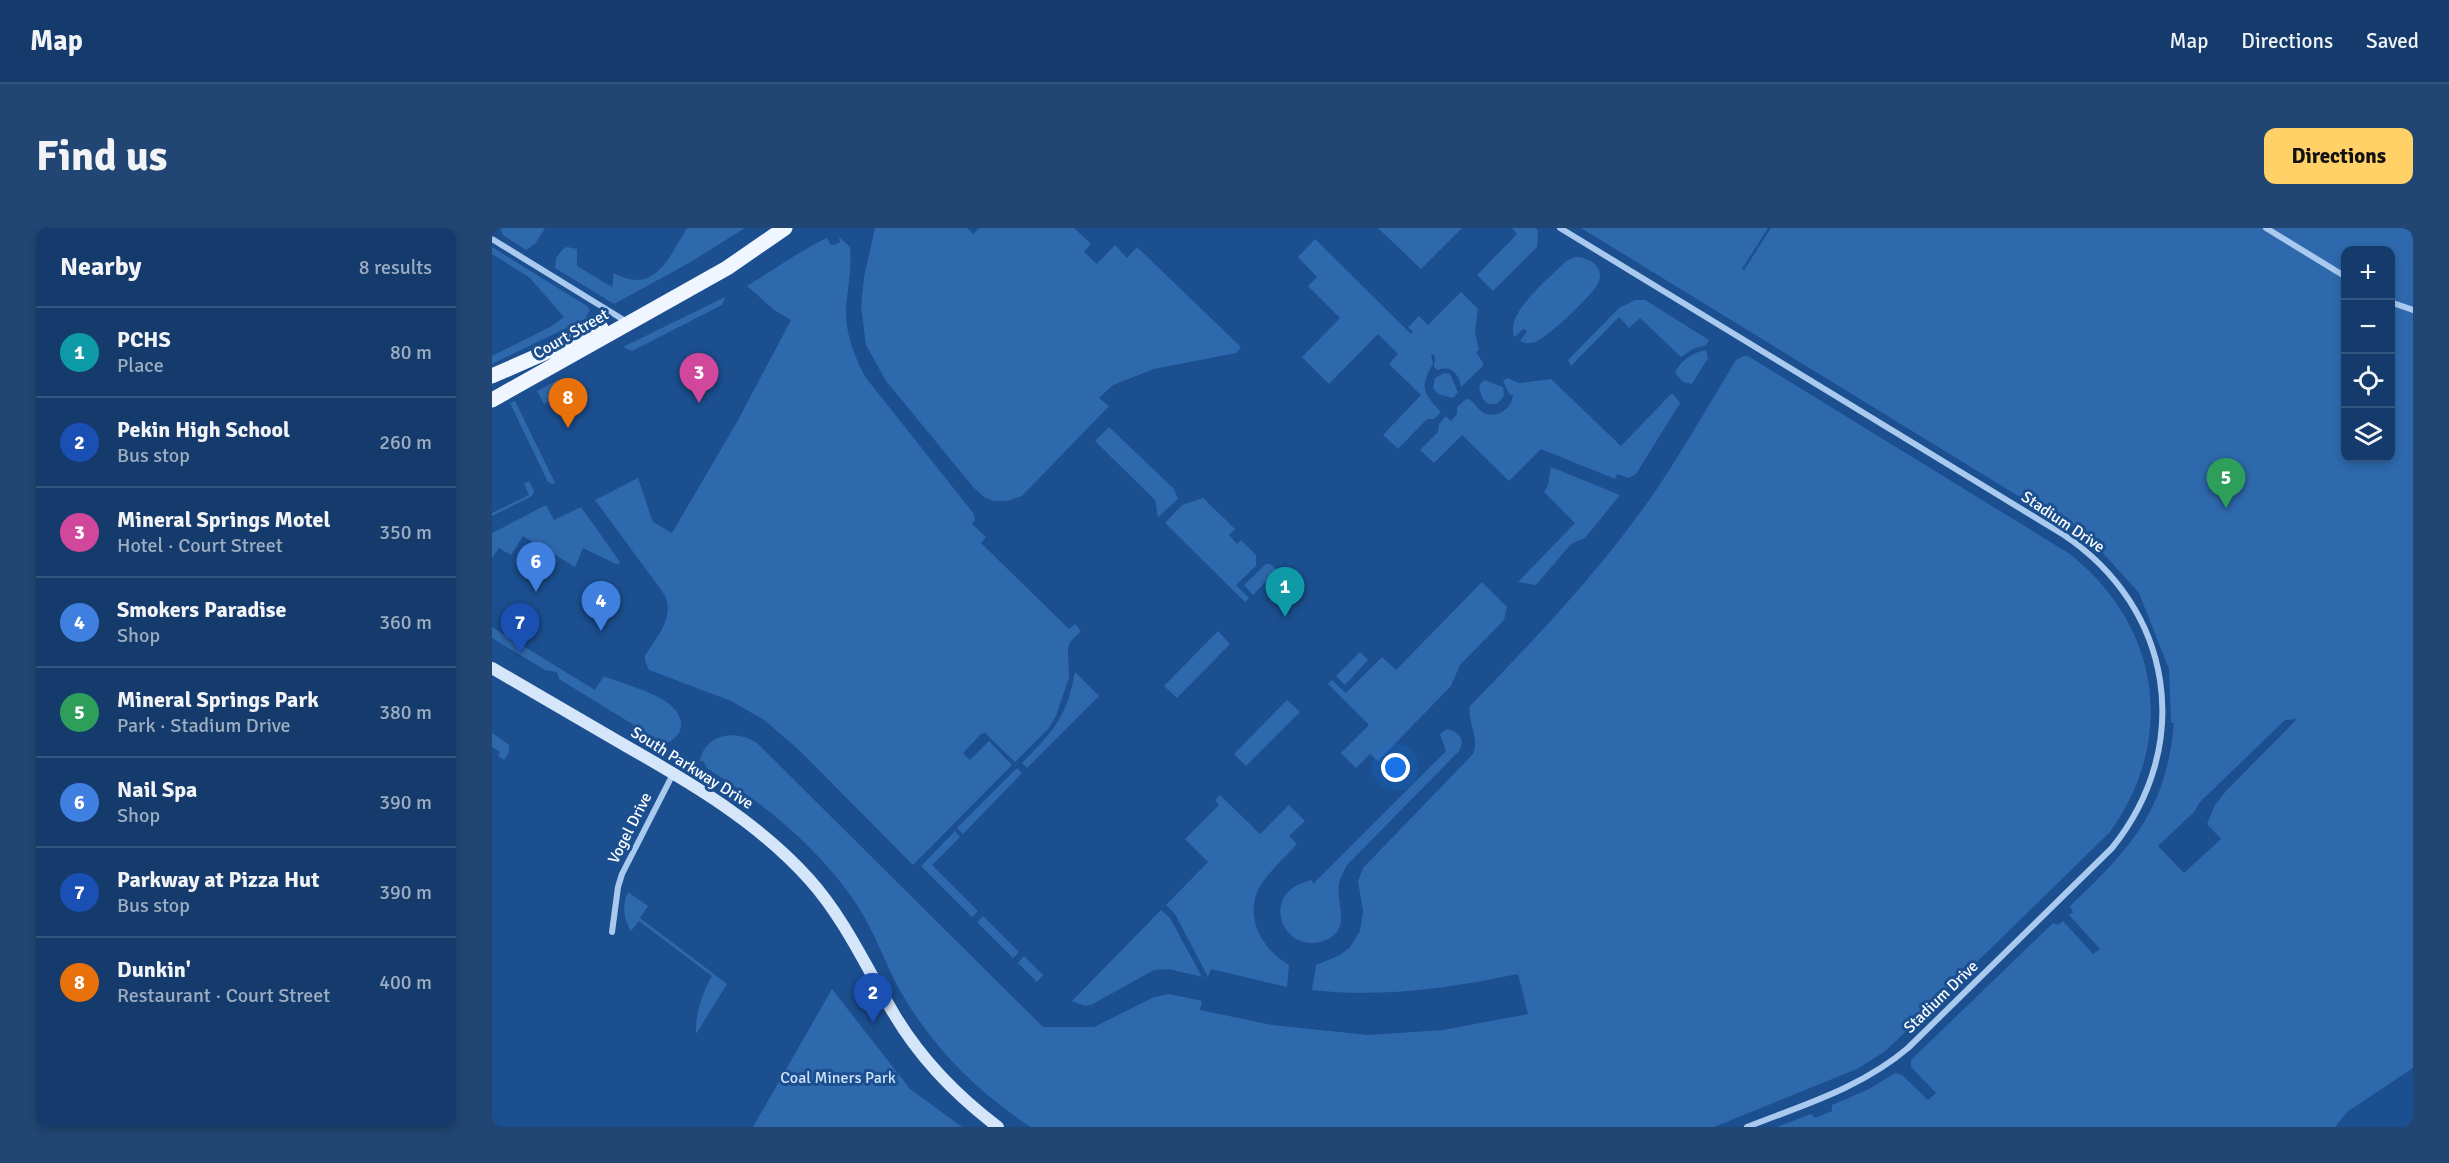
<!DOCTYPE html>
<html lang="en">
<head>
<meta charset="utf-8">
<style>
	body { margin:0; font-family:Signika,sans-serif; background:#214673; color:#f1f3f6 }
	.controls { position:absolute; right:18px; top:18px; display:grid; overflow:hidden; border-radius:12px; box-shadow:0 3px 9px #0003 }
	.controls button { width:54px; height:54px; display:grid; place-items:center; padding:0; border:0; border-bottom:2px solid #33557e; background:#143b6b; color:#f1f3f6; font:30px sans-serif }
	.you { position:absolute; left:904px; top:540px; width:21px; height:21px; margin:-15px; border:4px solid #fff; border-radius:50%; background:#1a73e8; box-shadow:0 0 0 9px #1a73e833 }
	.badge { display:grid; place-items:center; width:39px; height:39px; border-radius:50%; background:#ffd166; color:#fff; font-size:20px; font-weight:700 }
	.pin { position:absolute; translate:-50% -50px; filter:drop-shadow(0 2px 3px #0008) }
	.pin::after { content:''; position:absolute; top:32px; width:21px; height:18px; background:inherit; clip-path:polygon(0 0,100% 0,50% 100%) }
	.list { margin:0; padding:0; list-style:none }
	h2 { display:flex; justify-content:space-between; align-items:center; height:78px; margin:0; padding:0 24px; font-size:26px }
	h2 small { font-size:20px; font-weight:400; color:#9dadc1 }
	.list li { display:grid; grid-template-columns:39px 1fr auto; gap:18px; align-items:center; box-sizing:border-box; height:90px; padding:0 24px; border-top:2px solid #33557e }
	.list b { display:block; font-size:22px; white-space:nowrap }
	.list p { margin:0; font-size:20px; white-space:nowrap; color:#9dadc1 }
	.list em { font-size:20px; font-style:normal; color:#9dadc1 }
	.icon { flex:none; width:33px; height:33px; fill:none; stroke:currentColor; stroke-width:2; stroke-linecap:round; stroke-linejoin:round }
	.map { position:relative; flex:none; width:1921px; height:899px; overflow:hidden; border-radius:12px }
	header { display:flex; align-items:center; gap:36px; box-sizing:border-box; height:84px; padding:0 30px; background:#143b6b; border-bottom:2px solid #33557e }
	header strong { font-size:28px }
	nav { display:flex; gap:33px; margin-inline-start:auto; font-size:21px }
	.intro { display:flex; align-items:center; justify-content:space-between; box-sizing:border-box; height:144px; padding:0 36px }
	h1 { margin:0; font-size:42px }
	.button { padding:15px 27px; border-radius:12px; background:#ffd166; color:#111; font-size:21px; font-weight:700 }
	main { display:flex; gap:36px; padding:0 36px }
	aside { flex:1; background:#143b6b; border-radius:12px; box-shadow:0 3px 9px #0003 }
	.map>svg:first-child { display:block }
</style>
</head>
<body>
<header>
<strong>Map</strong>
<nav><a>Map</a><a>Directions</a><a>Saved</a></nav>
</header>
<div class="intro"><h1>Find us</h1><a class="button">Directions</a></div>
<main>
<aside>
<h2>Nearby<small>8 results</small></h2>
<ul class="list">
<li><span class="badge" style="background:#0f9aa8">1</span><div><b>PCHS</b><p>Place</p></div><em>80 m</em></li>
<li><span class="badge" style="background:#1a4fb4">2</span><div><b>Pekin High School</b><p>Bus stop</p></div><em>260 m</em></li>
<li><span class="badge" style="background:#d1479c">3</span><div><b>Mineral Springs Motel</b><p>Hotel · Court Street</p></div><em>350 m</em></li>
<li><span class="badge" style="background:#3f7fe0">4</span><div><b>Smokers Paradise</b><p>Shop</p></div><em>360 m</em></li>
<li><span class="badge" style="background:#2e9e5b">5</span><div><b>Mineral Springs Park</b><p>Park · Stadium Drive</p></div><em>380 m</em></li>
<li><span class="badge" style="background:#3f7fe0">6</span><div><b>Nail Spa</b><p>Shop</p></div><em>390 m</em></li>
<li><span class="badge" style="background:#1a4fb4">7</span><div><b>Parkway at Pizza Hut</b><p>Bus stop</p></div><em>390 m</em></li>
<li><span class="badge" style="background:#e8710a">8</span><div><b>Dunkin'</b><p>Restaurant · Court Street</p></div><em>400 m</em></li>
</ul>
</aside>
<div class="map">
<svg width="1921" height="899" viewBox="0 0 1921 899">
	<rect width="100%" height="100%" fill="#1b4f8f"/>
	<!-- green -->
	<path fill="#2e69ad" fill-rule="evenodd" d="M8 0H53L43 16 34 22 11 7Z
		M195 0H253L197 35 122 76 63 40 64 30 71 21 75 19 85 21V38L120 59 122 45C163 68 177 29 195 0Z
		M383 0H475L481 6 488 0H582L599 16 592 24 605 36 623 17 635 30 645 19 749 119 744 125 662 141 621 157 607 170 617 178 530 268 515 273H502L492 269 482 260 394 153 374 117 369 79 372 49Z
		M886 0H970L929 41Z
		M1020 0H1044L1046 4 1045 19 1001 63 985 47 1025 6Z
		M1089 0H1276L1250 41 1252 42 1279 0H1921V840L1855 884 1843 899H1285L1319 886 1323 890 1340 883V877L1377 861 1403 845 1410 847 1436 872 1444 865 1419 839V832L1561 695 1566 697 1571 693 1601 726 1608 721 1577 687 1581 684 1578 678C1639 620 1674 583 1682 495H1679L1677 441 1647 365 1601 314ZM1854 22H1898V230H1854ZM1805 491 1734 563 1723 577 1715 596 1729 611 1692 645 1666 618 1703 583 1707 575 1793 492Z
		M347 9 358 19C360 39 356 59 354 79 353 105 362 128 374 150L482 286 483 292 480 296 494 309 489 315 577 401 583 396 589 403 578 414 576 421 577 450 564 488 557 500 523 534 493 505 489 506 471 525 478 532 497 513 520 537 421 637 306 521 272 492 239 473 157 442 153 433V428C165 408 186 386 170 363L103 272 146 250 161 294 180 305 245 194 299 92 282 82 255 58C282 42 307 23 335 10L338 16 342 17 348 14Z
		M823 11 919 106 921 104 916 99 927 88 936 97 969 64 986 81 983 105 987 122 984 124 991 135V138L969 159C967 146 959 137 946 142L942 139 943 129 939 125 941 136C927 160 931 165 949 184L942 191H935L906 221 891 207 929 167 897 136 906 126 886 106 837 156 810 129 848 90 816 58 825 49 806 29Z
		M0 19 95 78 98 83 94 87 95 90 0 136V128L60 98 72 89 37 49 0 26Z
		M1083 29C1097 29 1114 39 1106 55 1102 66 1057 108 1045 113 1039 116 1034 116 1028 113L1035 103 1031 101 1023 109C1010 87 1060 48 1074 33Z
		M233 69 230 77 140 123 131 119Z
		M1143 72H1153L1217 112 1214 117 1201 121 1189 129 1148 90 1137 100 1127 89 1079 138 1076 132 1127 80Z
		M1214 122 1216 130 1200 156 1191 154 1183 145C1189 132 1200 125 1214 122Z
		M1252 128H1256L1578 326C1668 398 1685 510 1618 604L1404 813 1392 824 1365 841 1222 899H539C483 863 434 813 403 753 389 725 378 694 359 668 321 615 271 575 216 541L211 533H208C213 505 245 501 265 515L551 799H602L662 769 677 766 710 773 708 782 780 797 876 807 951 802 1036 786 1026 746C958 760 890 770 820 762L824 737 848 727 858 719 868 703 871 683 866 653 871 640 981 526C988 509 975 495 978 478 1043 411 1106 345 1160 268 1190 224 1216 178 1244 132Z
		M952 145 958 146 966 164 961 170 946 166 941 160 943 150Z
		M1015 150 1027 155 1059 151 1129 218 1180 165 1188 175 1144 246 1137 250 1125 246 1123 251 1049 221 1017 253 970 207 942 235 928 222 946 204 947 196 954 188 959 193 965 186V179L974 171C982 172 983 178 989 183 1003 193 1020 181 1021 167L1017 166 1011 153Z
		M66 152 72 165 52 176 45 163Z
		M992 152 1011 159 1012 168 1005 176H996L990 170 987 158Z
		M23 173 63 255 60 256 56 254 18 175Z
		M617 199 682 261 686 271 666 289 663 272 603 213Z
		M1059 239 1128 267 1093 310 1079 316 1044 357 1026 354 1083 295 1052 264 1056 257Z
		M37 253 42 263 40 268 0 288V285L37 267 32 256Z
		M711 270 743 301 737 307 745 316 749 312 764 327V338L744 357 757 370 753 374 673 295 690 277Z
		M54 277 62 292 89 279 128 334 126 337 91 320 83 339 31 308 19 327 7 320 0 330V305Z
		M774 336H778L785 342 761 367 752 357Z
		M990 354 1015 379 1012 392 968 437 959 458 886 533 878 526 864 540 849 525 877 497 836 456 840 452 854 465 890 429 904 442Z
		M0 399 103 462 112 448C134 458 187 468 189 495 190 506 182 512 173 516L67 451 65 444 53 442 0 410Z
		M726 403 738 416 685 470 672 458Z
		M868 424 876 432 853 457 844 448Z
		M583 444 607 468 535 540 530 535C562 502 574 491 583 444Z
		M795 472 808 484 754 538 742 526Z
		M955 501C967 504 974 512 967 523L855 637C852 643 849 648 847 655 843 676 863 704 828 714 821 716 813 715 806 712 797 707 791 699 789 690 785 668 801 656 820 652L821 656 954 523 948 506Z
		M0 505 17 517V524L12 532 6 528 8 524 0 519Z
		M525 540 530 545 471 606 465 600Z
		M728 567 768 606 797 577 813 593 797 608 805 616C793 630 778 642 768 658 751 689 770 721 797 737L795 759 719 741 716 749 683 686 674 677 716 634 693 611 727 577 723 572Z
		M463 603 468 609 440 637 486 683 480 689 429 638Z
		M136 664 156 678 148 690 235 756 204 806C203 787 210 765 220 748L147 693 139 703C131 690 130 678 136 664Z
		M669 682 678 690 710 749 677 741 662 742 599 777 593 778 580 773Z
		M491 688 527 724 521 730 485 694Z
		M532 728 551 747 545 754 526 735Z
		M340 761 418 861 470 899H261Z"/>
	<g fill="none" stroke-linecap="round" stroke-linejoin="round">
		<!-- minor -->
		<path stroke="#a9c9ee" stroke-width="6" d="M1068 0 1572 307C1681 380 1703 517 1620 620L1416 820C1369 860 1311 877 1255 899
			M1774 0 1854 49
			M0 11 135 94
			M1898 74 1921 82
			M120 704 126 659 130 646 181 546"/>
		<!-- secondary -->
		<path stroke="#d6e6fa" stroke-width="12" d="M0 440C45 466 89 492 134 518 199 555 266 594 317 651 353 691 375 741 402 786 428 830 465 868 506 899"/>
		<!-- primary -->
		<path stroke="#f0f6ff" stroke-width="15" d="M0 148 109 100
			M0 172 235 40 293 0"/>
	</g>
	<g text-anchor="middle" dominant-baseline="central" stroke-width="6" stroke-linejoin="round" paint-order="stroke">
		<!-- street labels -->
		<g font-size="16" fill="#fff" stroke="#1b4f8f">
			<text transform="translate(79 106) rotate(-30)">Court Street</text>
			<text transform="translate(1571 294) rotate(34)">Stadium Drive</text>
			<text transform="translate(200 540) rotate(32)">South Parkway Drive</text>
			<text transform="translate(138 600) rotate(-63)">Vogel Drive</text>
			<text transform="translate(1449 769) rotate(-44)">Stadium Drive</text>
		</g>
		<!-- park labels -->
		<g font-size="16" fill="#cfe3fa" stroke="#1b4f8f">
			<text x="346" y="850">Coal Miners Park</text>
		</g>
	</g>
</svg>
<div class="controls">
<button>+</button>
<button>−</button>
<button><svg class="icon" aria-label="locate" viewBox="0 0 24 24"><circle cx="12" cy="12" r="6"/><path d="M12 2v4M12 18v4M2 12h4M18 12h4"/></svg></button>
<button><svg class="icon" aria-label="layers" viewBox="0 0 24 24"><path d="M12 4l9 5-9 5-9-5zM3 14l9 5 9-5"/></svg></button>
</div>
<div class="you"></div>
<div class="pin badge" style="left:793px;top:389px;background:#0f9aa8">1</div>
<div class="pin badge" style="left:381px;top:795px;background:#1a4fb4">2</div>
<div class="pin badge" style="left:207px;top:175px;background:#d1479c">3</div>
<div class="pin badge" style="left:109px;top:403px;background:#3f7fe0">4</div>
<div class="pin badge" style="left:1734px;top:280px;background:#2e9e5b">5</div>
<div class="pin badge" style="left:44px;top:364px;background:#3f7fe0">6</div>
<div class="pin badge" style="left:28px;top:425px;background:#1a4fb4">7</div>
<div class="pin badge" style="left:76px;top:200px;background:#e8710a">8</div>
</div>
</main>
</body>
</html>
